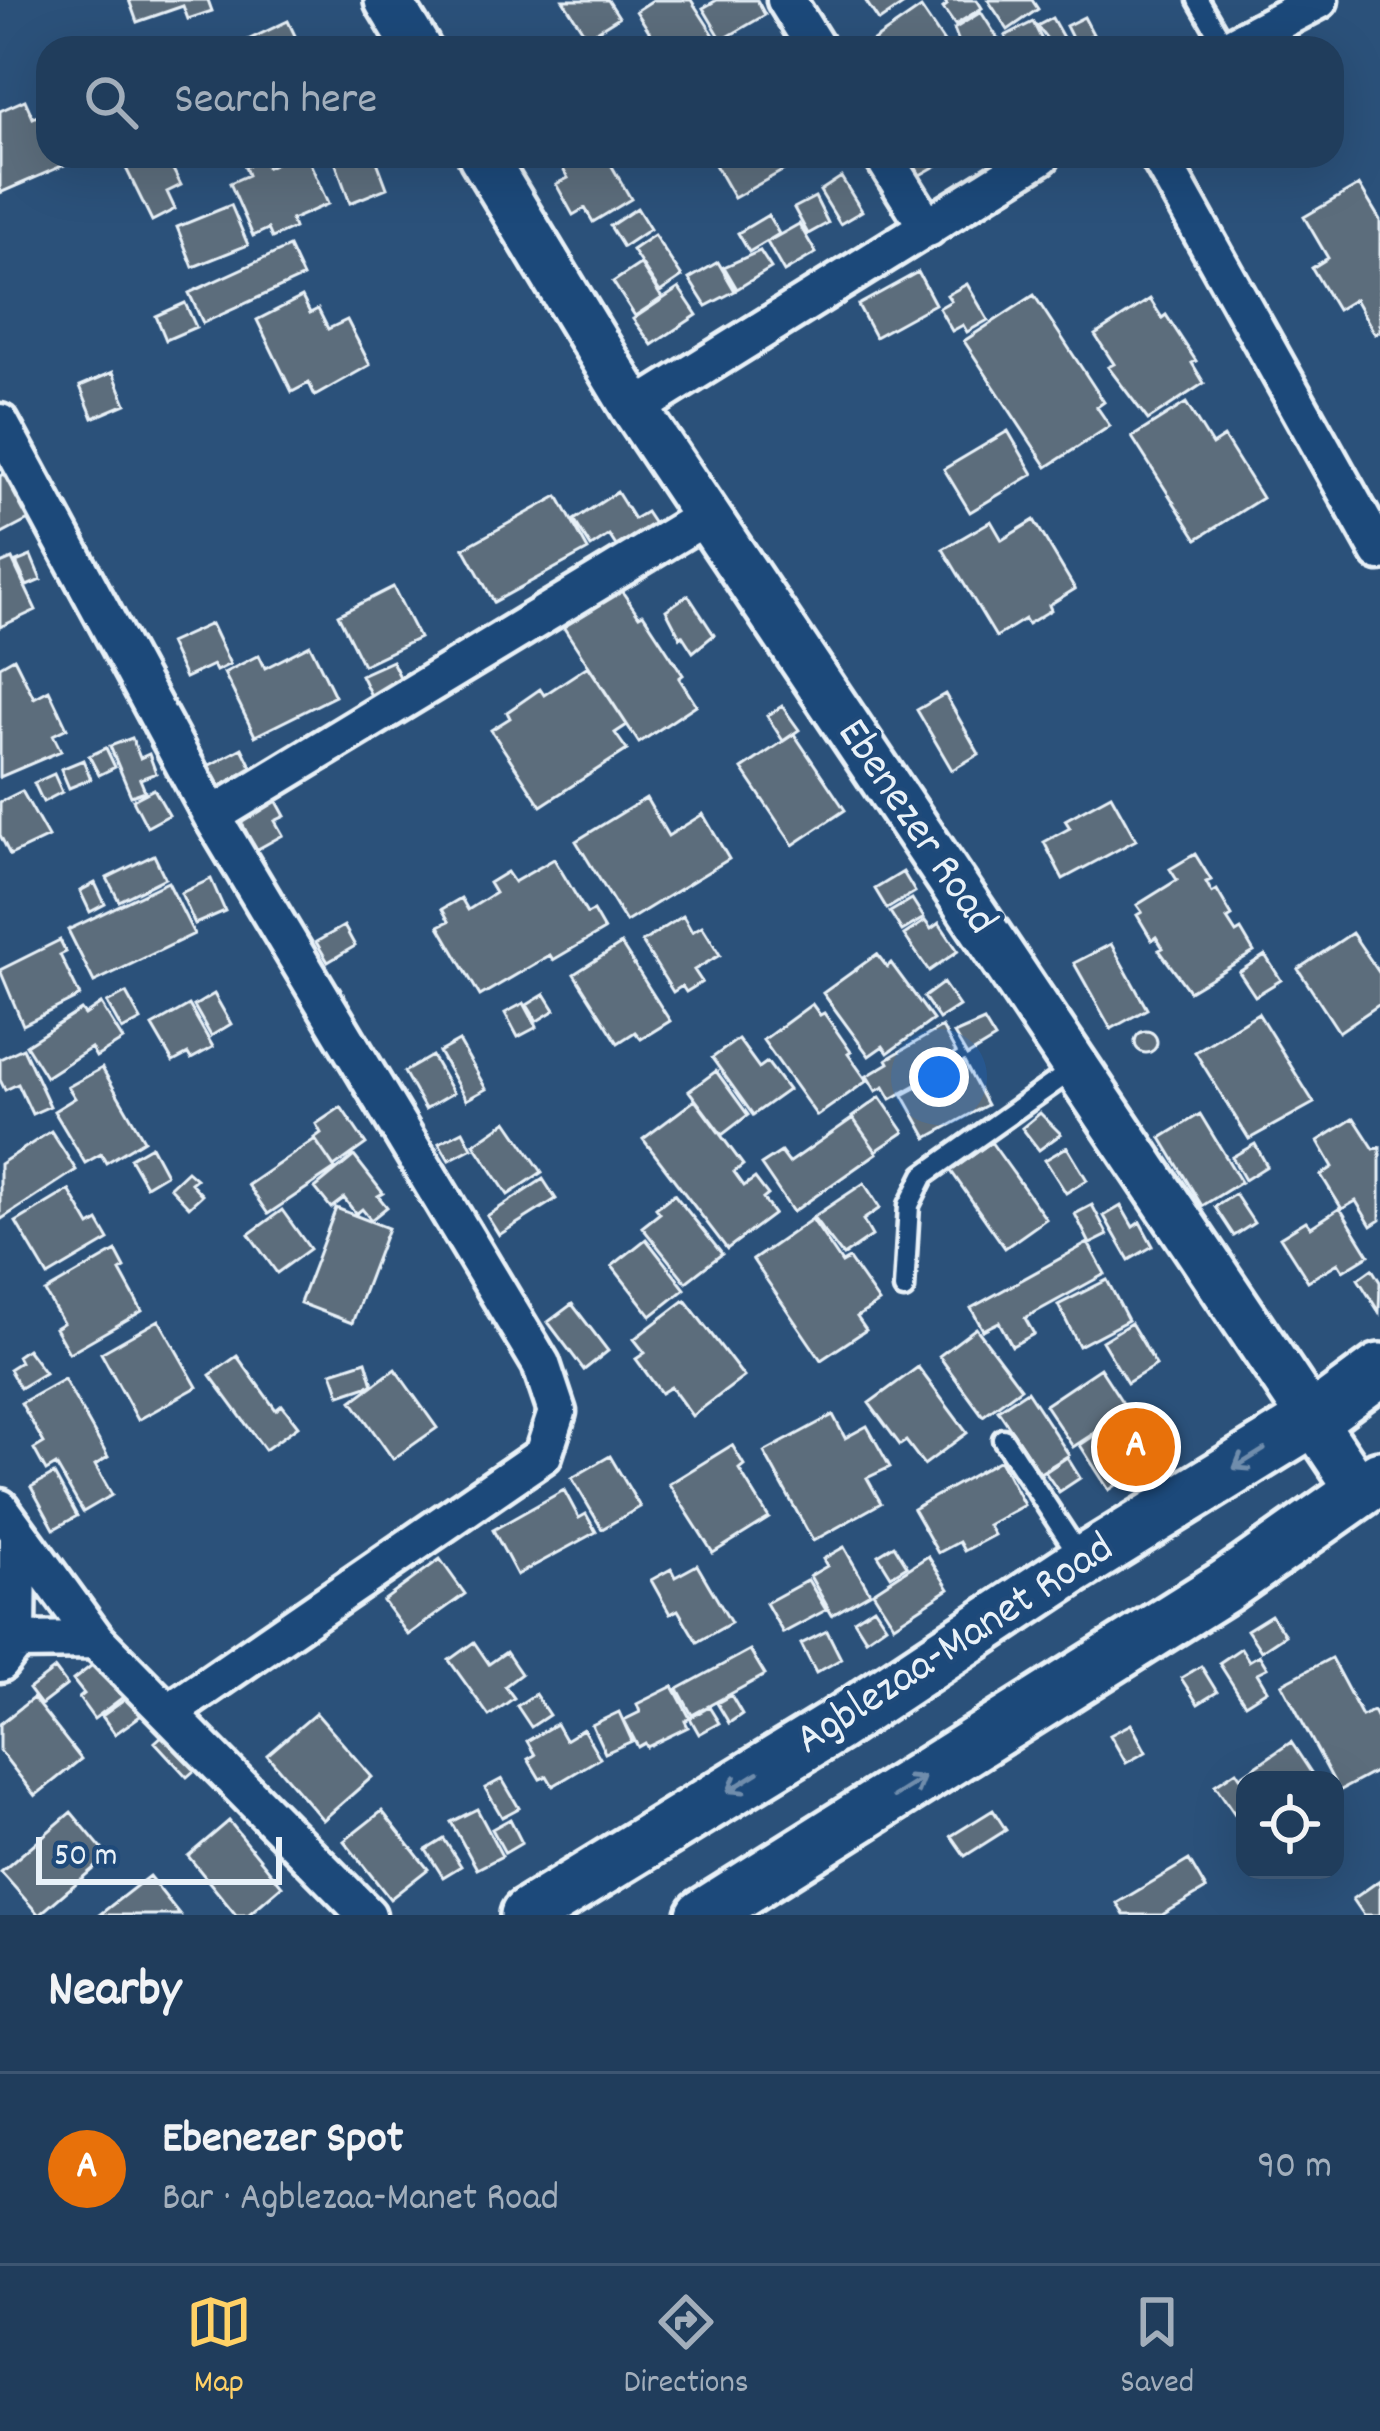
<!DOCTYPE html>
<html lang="en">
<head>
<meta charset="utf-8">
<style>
	body { margin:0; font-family:Dekko,sans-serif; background:#284462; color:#f1f3f6 }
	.controls { position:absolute; right:36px; bottom:36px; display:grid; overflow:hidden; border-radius:24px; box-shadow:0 12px 48px #0002 }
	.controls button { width:108px; height:108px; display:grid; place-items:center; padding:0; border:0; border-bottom:3px solid #3d5672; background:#203d5c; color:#f1f3f6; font:60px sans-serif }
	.scale { position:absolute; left:36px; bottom:30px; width:246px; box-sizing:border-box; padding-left:12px; border:6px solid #e8f1f8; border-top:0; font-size:33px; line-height:42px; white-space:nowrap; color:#e8f1f8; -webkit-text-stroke:9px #1f4a7a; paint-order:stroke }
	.you { position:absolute; left:939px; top:1077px; width:42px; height:42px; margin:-30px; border:9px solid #fff; border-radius:50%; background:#1a73e8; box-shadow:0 0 0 18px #1a73e833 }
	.badge { display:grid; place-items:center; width:78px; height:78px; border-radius:50%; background:#ffd166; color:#fff; font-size:39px; font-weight:700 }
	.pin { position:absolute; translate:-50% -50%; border:6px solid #fff; box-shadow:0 3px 12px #0006 }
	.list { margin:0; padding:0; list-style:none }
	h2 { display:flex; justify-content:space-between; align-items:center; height:156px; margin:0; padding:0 48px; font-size:51px }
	h2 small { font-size:39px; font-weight:400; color:#a2aebb }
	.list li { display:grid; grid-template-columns:78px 1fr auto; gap:36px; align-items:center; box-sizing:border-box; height:192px; padding:0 48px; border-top:3px solid #3d5672 }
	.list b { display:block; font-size:45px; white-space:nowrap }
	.list p { margin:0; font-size:39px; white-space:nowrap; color:#a2aebb }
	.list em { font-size:39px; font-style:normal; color:#a2aebb }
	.icon { flex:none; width:66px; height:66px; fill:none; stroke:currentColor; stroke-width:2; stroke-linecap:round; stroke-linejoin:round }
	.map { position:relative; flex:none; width:1380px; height:1915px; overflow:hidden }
	.search { position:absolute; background:#203d5c; box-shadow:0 12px 48px #0002; left:36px; right:36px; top:36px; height:132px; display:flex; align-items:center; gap:30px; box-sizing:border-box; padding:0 42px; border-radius:36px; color:#a2aebb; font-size:45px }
	.sheet { height:348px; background:#203d5c }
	nav { display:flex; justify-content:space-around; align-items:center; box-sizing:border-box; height:168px; border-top:3px solid #3d5672; background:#203d5c; font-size:33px; color:#a2aebb }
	nav a { display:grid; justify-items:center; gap:6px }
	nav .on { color:#ffd166 }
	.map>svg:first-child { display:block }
</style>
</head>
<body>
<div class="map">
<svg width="1380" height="1915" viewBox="0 0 1380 1915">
	<rect width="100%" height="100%" fill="#2b517a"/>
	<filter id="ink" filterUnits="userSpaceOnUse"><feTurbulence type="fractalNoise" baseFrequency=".00833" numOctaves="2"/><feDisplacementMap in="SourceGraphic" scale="24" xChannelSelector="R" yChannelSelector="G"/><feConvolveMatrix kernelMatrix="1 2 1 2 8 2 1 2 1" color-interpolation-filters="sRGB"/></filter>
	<g filter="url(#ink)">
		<!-- building -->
		<path fill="#5c6d7c" stroke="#e8f1f8" stroke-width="3" d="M129 0H208L212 11 188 19 183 6 137 22Z
			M563 0H608L619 17 587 37Z
			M653 0H691L717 40 704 48H660L636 11Z
			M717 0H757L765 15 722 40 703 8Z
			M865 0H910L879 21Z
			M944 0H977L982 8 955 25 943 8 947 5Z
			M988 0H1032L1038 9 1008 30Z
			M921 8 948 48H863Z
			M981 12 1004 48H961L954 29Z
			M1084 17 1093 34 1089 36 1093 48H1077L1066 26Z
			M1052 18 1065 41 1054 48 1037 26Z
			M288 21 301 48H252L248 40Z
			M1033 22 1046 48H1011L1005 36Z
			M25 100 33 118 48 111V156H74L76 160 0 193V111Z
			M120 156H166L181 185 167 192 175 209 152 221Z
			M292 156H307L328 204 291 220 294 228 272 238 268 229 253 236 230 183 248 175 245 167 263 159 267 167Z
			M333 156H375L387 188 350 203Z
			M587 156H606L631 199 593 222 585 208 573 215 556 184 568 178 563 169Z
			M710 156H809L734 198Z
			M909 156H953L920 175Z
			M841 177 862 211 840 224 820 191Z
			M1359 185 1380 220V331L1375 334 1355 299 1337 310 1312 268 1328 258 1304 217Z
			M815 197 828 223 808 234 794 208Z
			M231 205 248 245 193 267 177 227Z
			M637 208 650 229 623 247 610 226Z
			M768 215 779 234 749 252 738 233Z
			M799 224 816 253 784 272 767 242Z
			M654 235 682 277 660 292 632 250Z
			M289 247 303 277 203 323 189 293Z
			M760 251 771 268 737 289 724 267Z
			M718 262 735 291 706 306 689 279Z
			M640 264 662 298 635 316 613 282Z
			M918 272 935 304 875 337 858 305Z
			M967 284 988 320 967 332 963 325 952 331 939 308 951 301 947 295Z
			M679 288 697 315 652 345 633 319Z
			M1034 295 1104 402 1097 407 1110 426 1047 467 964 341Z
			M302 297 310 313 318 309 328 329 347 320 370 365 315 396 309 383 292 392 257 320Z
			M1150 299 1162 318 1166 315 1196 361 1192 363 1204 383 1148 420 1108 367 1114 364 1095 335Z
			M185 303 196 327 166 340 156 316Z
			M113 372 126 404 93 418 80 386Z
			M1186 403 1212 445 1224 437 1262 498 1197 539 1132 437Z
			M1008 431 1033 474 970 512 944 469Z
			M15 468 40 514 0 535V476Z
			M617 492 634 519 646 512 656 527 622 555 609 535 591 547 574 520Z
			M558 496 588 550 494 602 464 548Z
			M1034 520 1075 589 1049 605 1051 610 1028 624 1025 619 996 637 943 549 991 521 1002 540Z
			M31 556 41 580 27 586 16 562Z
			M12 559 36 610 0 627V564Z
			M393 587 419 638 363 665 338 615Z
			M619 587 639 616 643 614 683 675 679 678 696 705 639 743 562 625Z
			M688 595 714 635 693 652 682 635 680 637 666 610Z
			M211 624 230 664 216 671 213 665 185 678 169 643Z
			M310 645 335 696 255 736 224 673 259 655 265 668Z
			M14 658 34 698 49 690 67 728 53 735 61 751 0 777V666Z
			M392 661 404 685 373 700 361 675Z
			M588 666 627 725 615 733 627 750 541 806 491 730 510 718 507 712 540 689 544 695Z
			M945 694 979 754 952 770 917 710Z
			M782 706 799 730 783 741 767 716Z
			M794 734 845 810 793 845 742 769Z
			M132 738 140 758 149 754 156 773 140 779 145 791 131 796 110 746Z
			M106 748 115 767 99 775 89 756Z
			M242 748 256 776 223 793 208 766Z
			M83 760 91 779 69 788 61 769Z
			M54 774 62 792 43 802 34 783Z
			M154 789 169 815 147 827 133 800Z
			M22 791 48 837 10 855 0 835V802Z
			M1111 795 1136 840 1063 879 1044 842 1070 828 1065 820Z
			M275 798 285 816 275 821 283 835 256 850 239 818Z
			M646 798 668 836 703 814 729 859 626 922 576 841Z
			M1195 854 1211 880 1206 882 1212 893 1217 890 1232 916 1227 919 1236 933 1241 930 1254 952 1189 991 1159 950 1163 948 1156 937 1152 940 1137 915 1142 912 1137 905 1177 880 1170 869Z
			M154 855 165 878 119 901 107 878Z
			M554 859 587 914 593 911 604 930 553 960 550 955 480 996 439 926 449 921 442 909 461 898 468 910 495 893 489 883 507 872 514 882Z
			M903 872 915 892 887 909 875 889Z
			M211 879 225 911 195 924 181 893Z
			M168 882 194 934 94 982 68 930Z
			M95 883 105 904 90 912 80 891Z
			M912 899 924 918 902 931 890 912Z
			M683 916 692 932 702 926 720 955 694 970 702 982 686 992 682 986 673 992 642 942Z
			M925 921 931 929 939 923 958 951 929 971 904 935Z
			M344 926 355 946 328 962 316 942Z
			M1352 933 1380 974V1004L1339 1032 1298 969Z
			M60 940 66 952 60 955 80 996 23 1025 0 970Z
			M621 944 670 1021 641 1039 635 1032 618 1043 574 974Z
			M1111 944 1147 1009 1111 1029 1074 963Z
			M877 954 887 967 891 963 933 1020 888 1053 883 1046 869 1056 823 993Z
			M1265 955 1281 980 1255 996 1239 972Z
			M943 983 959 1006 939 1019 924 997Z
			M126 993 141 1020 122 1030 107 1003Z
			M214 994 231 1024 211 1036 194 1006Z
			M545 994 555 1010 537 1021 527 1005Z
			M524 1003 537 1027 518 1037 505 1013Z
			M101 1004 123 1040 96 1057 91 1048 46 1077 26 1045 81 1010 85 1015Z
			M812 1004 820 1015 824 1013 851 1052 848 1054 867 1081 817 1116 763 1040Z
			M189 1005 213 1047 191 1059 188 1054 173 1062 152 1026Z
			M1258 1013 1314 1103 1249 1139 1195 1052Z
			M984 1021 995 1039 967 1056 954 1034Z
			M942 1027 956 1053 942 1061 946 1068 891 1099 884 1087 876 1091 867 1076 889 1063 887 1059Z
			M1135 1042a11 11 0 1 1 22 0a11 11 0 1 1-22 0Z
			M738 1039 759 1068 767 1062 788 1090 753 1115 712 1058Z
			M459 1041 486 1089 466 1100 439 1052Z
			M23 1048 50 1106 32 1114 18 1084 5 1090 0 1080V1059Z
			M432 1056 453 1093 425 1109 404 1072Z
			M964 1062 987 1105 927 1138 903 1095Z
			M102 1068 144 1140 106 1163 101 1154 85 1163 54 1111 75 1098 68 1087Z
			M716 1071 748 1115 722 1135 689 1091Z
			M880 1097 904 1132 876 1151 852 1117Z
			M695 1100 743 1165 734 1172 744 1186 755 1178 768 1195 763 1199 774 1214 727 1249 643 1139Z
			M341 1107 366 1144 334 1167 314 1138 321 1133 316 1124Z
			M1040 1113 1061 1134 1039 1150 1022 1128Z
			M1200 1114 1241 1182 1202 1206 1161 1138Z
			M853 1118 877 1153 793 1212 761 1165 781 1152 789 1163Z
			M1354 1118 1374 1149 1380 1147V1220L1371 1226 1356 1201 1342 1209 1321 1175 1333 1167 1318 1141Z
			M507 1121 542 1172 508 1195 474 1144Z
			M51 1131 76 1170 0 1220V1164Z
			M463 1131 472 1148 449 1160 439 1143Z
			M315 1139 335 1169 268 1214 248 1185Z
			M991 1142 1046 1219 1005 1248 951 1171Z
			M1255 1144 1267 1166 1245 1180 1232 1157Z
			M151 1146 166 1174 146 1186 130 1158Z
			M1067 1147 1087 1180 1066 1193 1045 1160Z
			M354 1156 383 1193 378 1196 387 1207 371 1220 362 1209 356 1214 344 1198 331 1208 315 1188Z
			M187 1171 196 1179 191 1183 202 1195 189 1207 170 1187Z
			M543 1179 556 1199 499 1235 487 1216Z
			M864 1183 880 1208 863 1220 872 1236 843 1256 813 1217Z
			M69 1190 90 1226 98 1221 109 1240 48 1276 16 1222Z
			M674 1194 722 1254 686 1282 642 1227 660 1213 656 1208Z
			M1235 1194 1254 1223 1234 1236 1215 1207Z
			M1092 1205 1108 1235 1090 1244 1075 1214Z
			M1121 1206 1133 1227 1140 1222 1153 1246 1129 1260 1104 1216Z
			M336 1208 388 1228 352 1323 300 1303Z
			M1340 1208 1369 1255 1343 1271 1338 1263 1308 1281 1280 1237 1306 1221 1311 1227Z
			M282 1210 310 1249 277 1273 249 1234Z
			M812 1219 842 1263 849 1259 879 1302 857 1317 866 1330 821 1360 753 1260Z
			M646 1239 685 1289 651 1316 612 1266Z
			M1088 1243 1105 1274 1025 1318 1034 1334 1012 1346 999 1322 983 1330 971 1308Z
			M116 1251 125 1268 120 1271 142 1311 69 1353 55 1328 63 1323 45 1292Z
			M1372 1269 1380 1282 1379 1312 1358 1279Z
			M1107 1280 1128 1320 1079 1346 1058 1305Z
			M685 1300 744 1377 692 1416 671 1387 661 1393 636 1359 645 1353 634 1339Z
			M572 1304 608 1351 584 1370 548 1322Z
			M159 1320 197 1387 138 1420 101 1353Z
			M1131 1323 1156 1365 1127 1383 1102 1341Z
			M976 1328 1021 1388 983 1416 939 1356Z
			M27 1349 45 1373 20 1388 9 1369 20 1362 17 1356Z
			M237 1356 276 1410 282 1405 298 1426 265 1450 210 1375Z
			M366 1361 373 1384 340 1395 332 1372Z
			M918 1367 967 1433 924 1465 906 1441 900 1445 869 1403Z
			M1100 1368 1128 1411 1073 1447 1045 1405Z
			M395 1369 437 1428 393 1459 352 1401Z
			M64 1379 108 1457 95 1465 112 1495 83 1512 56 1465 46 1471 34 1449 44 1443 21 1403Z
			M1027 1391 1069 1455 1040 1473 998 1410Z
			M833 1415 845 1438 867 1426 890 1467 867 1478 881 1503 813 1541 764 1452Z
			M1122 1417 1151 1462 1109 1490 1080 1445Z
			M732 1445 744 1465 739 1469 769 1518 713 1553 669 1484Z
			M610 1456 640 1507 602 1529 572 1478Z
			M1067 1457 1080 1478 1059 1492 1045 1472Z
			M1000 1460 1024 1505 988 1525 994 1535 964 1551 959 1542 938 1553 913 1509Z
			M54 1474 77 1516 54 1529 31 1487Z
			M564 1490 579 1518 586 1514 596 1532 517 1575 493 1530Z
			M894 1545 907 1566 891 1576 878 1555Z
			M844 1547 870 1593 832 1615 810 1576 827 1566 823 1559Z
			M928 1556 949 1589 894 1625 873 1592Z
			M440 1559 465 1594 408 1635 383 1601Z
			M697 1565 731 1623 697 1642 678 1610 670 1614 651 1580 671 1569 675 1577Z
			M808 1580 826 1610 783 1633 766 1603Z
			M874 1607 886 1625 866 1639 854 1620Z
			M1271 1615 1285 1635 1261 1651 1247 1630Z
			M827 1631 841 1659 816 1673 801 1644Z
			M474 1642 489 1664 506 1652 521 1674 505 1686 514 1698 489 1716 449 1660Z
			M1241 1648 1249 1661 1259 1655 1267 1668 1257 1673 1267 1690 1245 1704 1219 1663Z
			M750 1650 765 1675 692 1715 678 1689Z
			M1331 1658 1362 1716 1373 1711 1380 1724V1769L1339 1791 1282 1684Z
			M100 1659 126 1695 94 1719 79 1698 84 1694 73 1680Z
			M1201 1666 1217 1692 1198 1704 1181 1678Z
			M55 1669 67 1685 41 1705 29 1689Z
			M673 1686 690 1718 685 1721 688 1727 647 1747 645 1743 638 1747 624 1720 640 1712 637 1704Z
			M535 1694 549 1715 531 1727 517 1706Z
			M731 1695 742 1714 729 1723 717 1703Z
			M130 1696 143 1714 115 1734 102 1716Z
			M33 1698 81 1759 35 1796 0 1751V1724Z
			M709 1707 719 1723 699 1734 690 1718Z
			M619 1712 632 1741 605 1753 592 1725Z
			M316 1713 372 1777 323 1820 267 1755Z
			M556 1724 565 1740 583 1729 600 1758 553 1786 547 1776 540 1779 528 1759 535 1755 527 1741Z
			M1131 1724 1146 1752 1126 1763 1110 1735Z
			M172 1727 204 1762 187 1777 155 1742Z
			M1291 1742 1316 1780H1245V1829L1215 1785 1236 1771 1240 1777Z
			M502 1779 519 1808 502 1817 485 1788Z
			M477 1809 502 1856 477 1869 451 1822Z
			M993 1810 1006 1830 965 1856 951 1836Z
			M382 1811 428 1869 390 1899 344 1841Z
			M71 1812 108 1856 39 1915 1 1872Z
			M510 1819 522 1843 505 1853 492 1829Z
			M229 1821 282 1886 248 1915H236L188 1856Z
			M444 1839 461 1866 443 1877 426 1850Z
			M1189 1860 1206 1889 1162 1915H1124L1117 1903Z
			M149 1876 180 1915H99Z
			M1380 1880V1915H1364L1353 1899Z"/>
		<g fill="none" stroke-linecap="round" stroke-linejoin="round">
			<!-- service casing -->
			<g stroke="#e8f1f8" stroke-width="27">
				<path id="service" d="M1198 0 1226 48
					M904 1289 909 1205 924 1175 1075 1068
					M1003 1439 1081 1558"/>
			</g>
			<!-- minor casing -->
			<g stroke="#e8f1f8" stroke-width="45">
				<path id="minor" d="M786 0 816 48
					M1228 48 1319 0
					M883 156 928 228
					M1159 156 1380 552
					M635 409 1041 156
					M0 423 212 816 541 1364 557 1412 543 1455 168 1713
					M212 816 706 516
					M0 1508 96 1640 367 1915
					M17 1641 96 1640
					M0 1663 17 1641 18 1535"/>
			</g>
			<!-- tertiary casing -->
			<g stroke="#e8f1f8" stroke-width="54">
				<path id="tertiary" d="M388 0 417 48
					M482 156 635 409 1360 1491"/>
			</g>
			<!-- secondary casing -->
			<g stroke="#e8f1f8" stroke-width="60">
				<path id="secondary" d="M527 1915 835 1726 1070 1570 1311 1421 1380 1370
					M703 1915 1227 1585 1380 1477"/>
			</g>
			<!-- service -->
			<use href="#service" stroke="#1f4a7a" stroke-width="18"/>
			<!-- minor -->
			<use href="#minor" stroke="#1f4a7a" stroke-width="36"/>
			<!-- tertiary -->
			<use href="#tertiary" stroke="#1f4a7a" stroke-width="45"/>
			<!-- secondary -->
			<use href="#secondary" stroke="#1f4a7a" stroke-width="51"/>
		</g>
		<!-- one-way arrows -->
		<defs><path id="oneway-shaft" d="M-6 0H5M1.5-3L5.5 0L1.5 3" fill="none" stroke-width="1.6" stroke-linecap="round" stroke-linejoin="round" transform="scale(3)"/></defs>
		<g stroke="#6f8dac">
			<use href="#oneway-shaft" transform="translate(1249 1459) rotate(148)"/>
			<use href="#oneway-shaft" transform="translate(743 1782) rotate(148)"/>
			<use href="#oneway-shaft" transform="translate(909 1787) rotate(-32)"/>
		</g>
	</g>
	<g text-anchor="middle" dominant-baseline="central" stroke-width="9" stroke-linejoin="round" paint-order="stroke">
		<!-- street labels -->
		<g font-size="45" fill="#e8f1f8" stroke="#1f4a7a">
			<text transform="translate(915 828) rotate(56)">Ebenezer Road</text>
			<text transform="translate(956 1646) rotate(-33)">Agblezaa-Manet Road</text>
		</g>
	</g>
</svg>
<div class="controls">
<button><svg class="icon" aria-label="locate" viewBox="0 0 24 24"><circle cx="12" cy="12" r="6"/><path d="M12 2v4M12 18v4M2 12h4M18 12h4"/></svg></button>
</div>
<div class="scale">50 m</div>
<div class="you"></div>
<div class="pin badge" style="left:1136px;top:1447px;background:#e8710a">A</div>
<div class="search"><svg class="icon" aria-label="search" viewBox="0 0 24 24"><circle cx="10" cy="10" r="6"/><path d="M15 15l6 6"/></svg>Search here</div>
</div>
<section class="sheet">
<h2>Nearby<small></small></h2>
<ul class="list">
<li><span class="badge" style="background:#e8710a">A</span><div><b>Ebenezer Spot</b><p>Bar · Agblezaa-Manet Road</p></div><em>90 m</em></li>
</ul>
</section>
<nav>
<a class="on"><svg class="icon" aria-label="map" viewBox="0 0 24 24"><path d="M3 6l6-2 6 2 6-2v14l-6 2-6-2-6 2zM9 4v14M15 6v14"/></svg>Map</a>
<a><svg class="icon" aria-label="directions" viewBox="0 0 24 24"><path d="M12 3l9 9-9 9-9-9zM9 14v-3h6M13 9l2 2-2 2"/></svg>Directions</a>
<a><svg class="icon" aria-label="saved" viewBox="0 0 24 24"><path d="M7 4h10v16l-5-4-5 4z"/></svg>Saved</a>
</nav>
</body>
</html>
